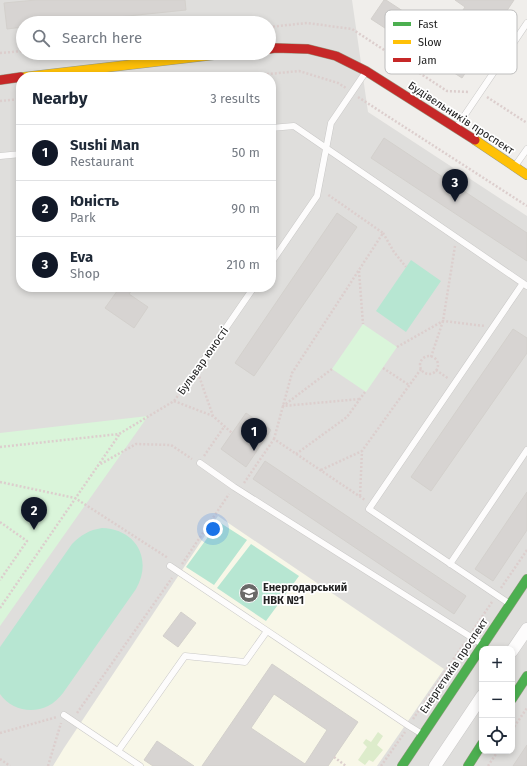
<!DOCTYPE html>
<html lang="en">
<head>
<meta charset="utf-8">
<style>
	body { margin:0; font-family:"Fira Sans",sans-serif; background:#f6f6f7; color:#1f2937 }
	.controls { position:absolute; right:12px; bottom:12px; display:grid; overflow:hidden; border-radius:8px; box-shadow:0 2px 6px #0003 }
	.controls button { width:36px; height:36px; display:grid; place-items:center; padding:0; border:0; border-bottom:1px solid #e0e1e3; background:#fff; color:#1f2937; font:20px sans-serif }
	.you { position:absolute; left:213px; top:529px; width:14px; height:14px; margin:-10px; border:3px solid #fff; border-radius:50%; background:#1a73e8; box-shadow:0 0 0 6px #1a73e833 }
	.badge { display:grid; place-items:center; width:26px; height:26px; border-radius:50%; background:#111827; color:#fff; font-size:13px; font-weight:700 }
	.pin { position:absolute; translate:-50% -33px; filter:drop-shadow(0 1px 2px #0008) }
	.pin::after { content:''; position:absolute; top:21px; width:14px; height:12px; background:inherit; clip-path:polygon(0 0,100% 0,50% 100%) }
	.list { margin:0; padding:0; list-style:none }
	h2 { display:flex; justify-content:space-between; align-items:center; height:52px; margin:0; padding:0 16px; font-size:17px }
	h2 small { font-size:13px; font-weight:400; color:#747a83 }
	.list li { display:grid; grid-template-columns:26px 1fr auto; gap:12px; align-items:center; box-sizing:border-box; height:56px; padding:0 16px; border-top:1px solid #e0e1e3 }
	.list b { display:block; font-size:15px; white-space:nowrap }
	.list p { margin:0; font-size:13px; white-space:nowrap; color:#747a83 }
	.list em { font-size:13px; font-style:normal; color:#747a83 }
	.icon { flex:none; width:22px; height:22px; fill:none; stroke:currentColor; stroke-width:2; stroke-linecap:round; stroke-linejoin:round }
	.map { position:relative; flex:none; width:527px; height:766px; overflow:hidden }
	.search { position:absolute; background:#fff; box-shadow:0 2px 6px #0003; left:16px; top:16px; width:260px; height:44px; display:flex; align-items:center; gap:10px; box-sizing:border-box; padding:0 14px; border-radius:22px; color:#747a83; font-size:15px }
	.panel { position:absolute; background:#fff; box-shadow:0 2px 6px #0003; left:16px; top:72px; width:260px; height:220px; border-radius:16px }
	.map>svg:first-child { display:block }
</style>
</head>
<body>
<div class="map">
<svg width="527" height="766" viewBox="0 0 527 766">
	<rect width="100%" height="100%" fill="#f0eeeb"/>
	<!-- residential -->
	<path fill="#dfdedc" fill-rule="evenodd" d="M0 0H352L368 112 527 216V766H0ZM23 23H269V53H23ZM21 77H271V287H21ZM482 649H512V751H482Z"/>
	<!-- education -->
	<path fill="#f8f7e8" d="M218 516 444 669 377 766H53L64 748Z"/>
	<!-- grass -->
	<path fill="#ddeccb" d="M378 732 383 736 377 745 383 750 373 762 369 760 365 765 358 760 367 747 363 743 366 739 371 742Z"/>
	<!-- park -->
	<path fill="#daf5da" d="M363 324 397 347 366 392 332 369Z
		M148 416 0 626V433Z"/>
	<!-- pitch -->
	<path fill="#b7e6d2" d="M411 260 441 281 406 332 376 311Z
		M219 522 247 540 214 585 186 567Z
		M102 528C136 529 153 559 136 589L63 693C59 698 54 703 48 706 32 714 11 710 0 694V647L72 544C81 535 89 530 102 528Z
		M251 544 299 576 266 621 217 588Z"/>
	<!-- building -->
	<path fill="#d7d4d2" stroke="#d3d0cc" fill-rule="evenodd" d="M36 0H185L186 10 60 23H23V27L7 29 4 3Z
		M384 0H386L444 38 465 7 455 0H514L462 78 371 19Z
		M384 138 527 233V261L371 158Z
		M337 213 357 227 254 376 235 363Z
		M120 287H134L129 294 148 307 134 328 105 308Z
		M513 329 527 338V353L431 491 411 477Z
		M246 413 271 430 246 467 221 449Z
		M265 461 466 596 454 614 253 479Z
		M527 492V530L493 581 475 569Z
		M181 612 196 623 178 647 163 636Z
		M272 664 358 722 328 766H202ZM274 694 327 730 305 764 251 728Z
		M157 741 194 766H153L144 760Z
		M527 745V766H513Z"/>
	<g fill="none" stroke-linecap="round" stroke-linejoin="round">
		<!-- lane casing -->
		<g stroke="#c9c8c7" stroke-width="7">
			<path id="lane" d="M271 128 294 126 527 286
				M456 128 527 23
				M0 156 21 154
				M515 166 527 149
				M271 263 317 196 331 123 365 73
				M201 364 254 287
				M200 463 234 487 482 644
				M450 564 527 450
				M170 566 409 726 422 734
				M510 604 369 509 523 283
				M64 715 140 766
				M118 751 185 656 245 662 267 631"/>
		</g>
		<!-- street casing -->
		<g stroke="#c9c8c7" stroke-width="13">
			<path id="street" d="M512 651 527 629
				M435 766 482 696"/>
		</g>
		<!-- fast casing -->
		<g stroke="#999a82" stroke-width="10">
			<path id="fast" d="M512 699 527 676
				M402 766 527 579
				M468 766 482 744"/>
		</g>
		<!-- slow casing -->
		<g stroke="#999a82" stroke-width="10">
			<path id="slow" d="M24 77 231 53
				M475 140 527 175"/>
		</g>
		<!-- jam casing -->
		<g stroke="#999a82" stroke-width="10">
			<path id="jam" d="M269 49 275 48 308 49 336 56 366 71 475 140
				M0 80 21 77"/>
		</g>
		<!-- path -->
		<path stroke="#dccecd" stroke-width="2.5" stroke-dasharray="2 2" stroke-linecap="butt" d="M269 27 307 23 352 29 447 91 469 92
			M0 53 23 51
			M239 77 299 71 338 83 346 88
			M358 97 527 206
			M487 97 527 123
			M0 101 21 99
			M383 233 394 252 406 267
			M359 271 363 324
			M397 347 443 321 485 326
			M420 365a9 9 0 1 1 18 0a9 9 0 1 1-18 0Z
			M431 357 443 321 455 246
			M383 368 409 385
			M332 369 283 406 360 399
			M436 370 449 379
			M198 373 213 416 232 433
			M174 401 213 416
			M274 439 292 373 383 233 327 194
			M0 447 119 434 174 401 196 371
			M296 454 347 417 365 392
			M204 456 224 427
			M97 466 136 444 171 445 192 459
			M321 470 362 451
			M0 482 75 498 168 558
			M244 483 274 439 365 500
			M360 496 362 451 421 369
			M0 522 27 541 0 580
			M182 564 229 494
			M501 588 527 550
			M0 608 119 435
			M473 630 492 602
			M77 713 172 578
			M413 719 465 642
			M512 730 527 708
			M0 733 57 717
			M334 757 346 766
			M0 759 10 766
			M48 766 61 723
			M381 766 405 732
			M488 766 498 751"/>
		<!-- lane -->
		<use href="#lane" stroke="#fdfcfc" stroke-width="6"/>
		<!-- street -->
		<use href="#street" stroke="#fdfcfc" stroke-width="12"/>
		<!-- fast -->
		<use href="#fast" stroke="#4caf50" stroke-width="9"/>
		<!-- slow -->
		<use href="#slow" stroke="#ffc107" stroke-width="9"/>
		<!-- jam -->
		<use href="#jam" stroke="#c62828" stroke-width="9"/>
	</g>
	<!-- icons -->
	<defs>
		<g id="school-disc" transform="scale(1)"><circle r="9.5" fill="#6a6968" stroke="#fff"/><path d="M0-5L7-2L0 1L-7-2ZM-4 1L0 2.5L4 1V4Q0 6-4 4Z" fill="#fff"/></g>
	</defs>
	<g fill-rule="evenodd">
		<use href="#school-disc" x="249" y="593"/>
	</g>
	<g text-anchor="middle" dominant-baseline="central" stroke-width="3.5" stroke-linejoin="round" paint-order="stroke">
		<!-- street labels -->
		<g font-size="11" fill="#222" stroke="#fff">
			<text transform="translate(461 118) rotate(33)">Будівельників проспект</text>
			<text transform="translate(203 361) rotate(-55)">Бульвар юності</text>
			<text transform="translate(454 666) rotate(-56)">Енергетиків проспект</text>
		</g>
		<!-- poi labels -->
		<g font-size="11" font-weight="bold" fill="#222" stroke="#fff" text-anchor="start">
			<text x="263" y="587">Енергодарський<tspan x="263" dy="13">НВК №1</tspan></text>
		</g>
	</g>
	<!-- legend -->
	<rect x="385" y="10" width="132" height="64" rx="6" fill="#fff" stroke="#bdbdbd" stroke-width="1"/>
	<rect x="393" y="22" width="18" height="4" fill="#4caf50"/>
	<rect x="393" y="40" width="18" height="4" fill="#ffc107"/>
	<rect x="393" y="58" width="18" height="4" fill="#c62828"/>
	<g font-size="11" fill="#222">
		<text x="418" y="28">Fast</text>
		<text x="418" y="46">Slow</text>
		<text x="418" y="64">Jam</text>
	</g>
</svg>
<div class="controls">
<button>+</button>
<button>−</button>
<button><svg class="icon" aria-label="locate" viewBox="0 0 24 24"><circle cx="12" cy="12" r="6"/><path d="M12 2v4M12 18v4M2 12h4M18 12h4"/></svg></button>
</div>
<div class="you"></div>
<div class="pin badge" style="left:254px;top:451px">1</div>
<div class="pin badge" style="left:34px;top:530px">2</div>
<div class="pin badge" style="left:455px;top:202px">3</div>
<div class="search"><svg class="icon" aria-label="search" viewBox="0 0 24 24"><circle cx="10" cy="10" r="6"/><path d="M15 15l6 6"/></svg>Search here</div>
<section class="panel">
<h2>Nearby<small>3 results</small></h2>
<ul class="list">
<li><span class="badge">1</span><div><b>Sushi Man</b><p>Restaurant</p></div><em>50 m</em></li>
<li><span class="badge">2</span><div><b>Юність</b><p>Park</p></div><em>90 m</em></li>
<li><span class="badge">3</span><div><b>Eva</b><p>Shop</p></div><em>210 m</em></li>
</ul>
</section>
</div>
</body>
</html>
